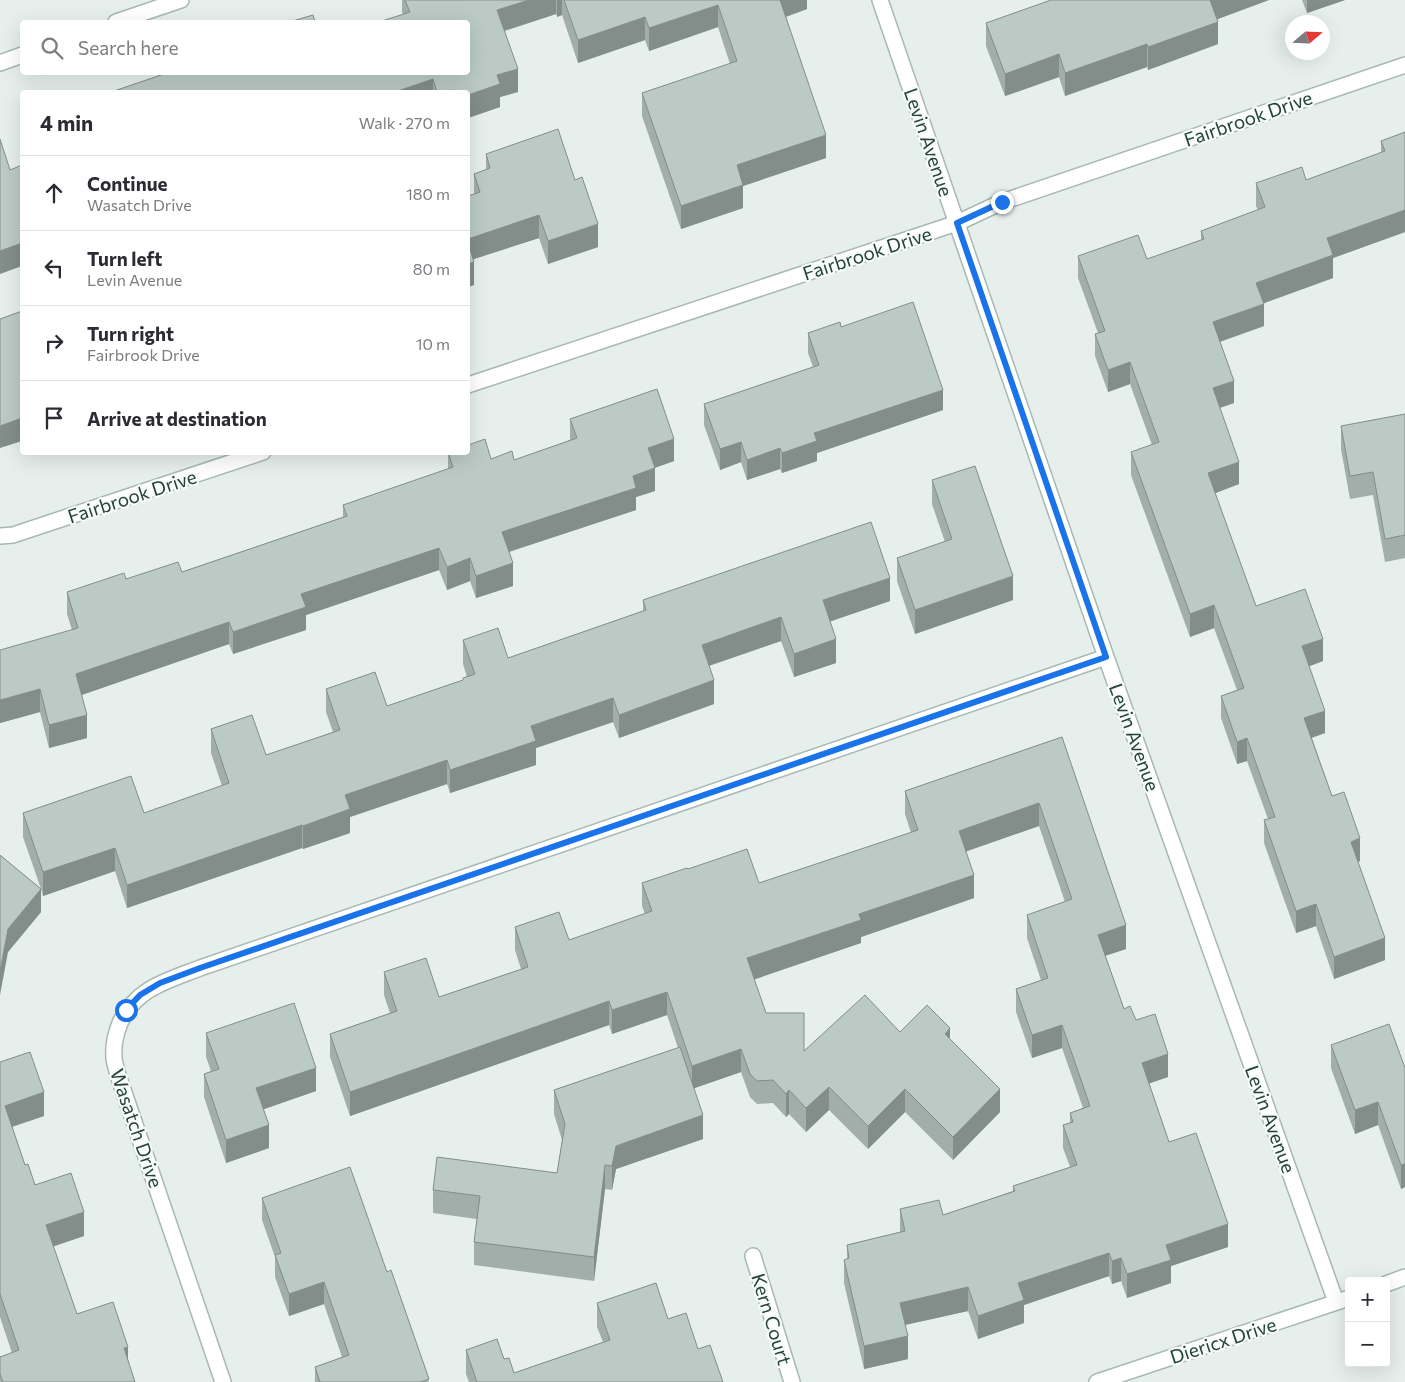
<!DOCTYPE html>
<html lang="en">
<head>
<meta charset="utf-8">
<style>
	body { margin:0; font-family:Commissioner,sans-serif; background:#f2f2f3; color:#2b2b33 }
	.controls { position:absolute; right:15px; bottom:15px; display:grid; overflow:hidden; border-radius:5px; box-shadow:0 5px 20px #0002 }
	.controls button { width:45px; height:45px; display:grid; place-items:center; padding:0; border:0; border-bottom:1px solid #e1e1e2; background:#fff; color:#2b2b33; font:25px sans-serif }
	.compass { position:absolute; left:1285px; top:15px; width:45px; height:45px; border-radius:50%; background:#fff; box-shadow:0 5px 20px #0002; rotate:71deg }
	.stop { position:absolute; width:15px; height:15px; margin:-11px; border:4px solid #1a73e8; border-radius:50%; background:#fff }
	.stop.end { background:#1a73e8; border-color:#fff; box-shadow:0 1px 5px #0008 }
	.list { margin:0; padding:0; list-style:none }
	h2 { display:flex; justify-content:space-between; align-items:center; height:65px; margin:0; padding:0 20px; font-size:21px }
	h2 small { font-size:16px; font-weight:400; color:#7c7c81 }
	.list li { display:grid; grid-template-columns:32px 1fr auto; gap:15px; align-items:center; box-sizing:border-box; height:75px; padding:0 20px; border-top:1px solid #e1e1e2 }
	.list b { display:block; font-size:19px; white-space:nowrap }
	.list p { margin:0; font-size:16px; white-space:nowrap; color:#7c7c81 }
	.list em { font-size:16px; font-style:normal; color:#7c7c81 }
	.icon { flex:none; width:28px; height:28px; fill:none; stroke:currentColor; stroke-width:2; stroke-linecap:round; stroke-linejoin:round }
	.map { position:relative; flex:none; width:1405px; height:1382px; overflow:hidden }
	.search { position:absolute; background:#fff; box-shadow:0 5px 20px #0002; left:20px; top:20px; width:450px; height:55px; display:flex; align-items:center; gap:12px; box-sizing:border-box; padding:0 18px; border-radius:5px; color:#7c7c81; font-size:19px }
	.panel { position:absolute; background:#fff; box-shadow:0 5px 20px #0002; left:20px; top:90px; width:450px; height:365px; border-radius:5px }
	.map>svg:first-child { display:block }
</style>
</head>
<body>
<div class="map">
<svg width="1405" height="1382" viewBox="0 0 1405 1382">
	<rect width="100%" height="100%" fill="#e6efeb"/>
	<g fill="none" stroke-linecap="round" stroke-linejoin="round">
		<!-- minor casing -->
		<g stroke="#a8b8b2" stroke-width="18">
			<path id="minor" d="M880 0 1106 657 1336 1302
				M116 22 181 0
				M0 63 22 55
				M468 385 957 223 1002 202 1405 65
				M0 536 13 535 263 452
				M753 1256 792 1382
				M1386 1284 1405 1277
				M223 1382 118 1075C117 1069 114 1063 114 1057 113 1045 116 1033 120 1023 136 988 167 981 200 968L1106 657
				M1097 1382 1349 1298"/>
		</g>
		<!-- minor -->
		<use href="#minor" stroke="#fff" stroke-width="15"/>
	</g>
	<!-- wall -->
	<path fill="#a1aea9" d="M402 0H807V9L786 17 826 158 743 186V208L681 229 642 116V93L730 64 718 27 649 51 645 40 578 63 562 15 557 17 556 14 505 31 518 92 500 97V107L468 118V92H111L468 72 403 14 402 12Z
		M1269 0 1217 19 1218 44 1148 70 1147 67 1065 96 1059 77 1005 96 986 46V23Z
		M1302 0H1345L1307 13Z
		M1405 132V232L1333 258V278L1264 303V326L1220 342 1234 403 1220 408 1239 484 1215 493 1256 606 1323 661 1309 666 1325 733 1312 738 1332 796 1360 861 1358 862 1385 960 1334 979 1316 926 1296 933 1264 843V820L1268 819 1247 761 1237 764 1221 718V696L1237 690 1214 628 1190 637 1131 475V452L1152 445 1130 384 1108 392 1095 356V334L1098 333 1078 278V256L1147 259 1201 240V231L1258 210 1256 206V183L1306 180 1381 153V141Z
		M486 154 598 247 548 264 539 238 473 259 474 285 468 287V196L474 194V174L486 170Z
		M841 327 943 410 817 453V461L782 473 780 469 747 480 741 462 720 470 704 425V404L813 367 808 353V333Z
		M1405 414V558L1385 562 1373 495 1350 499 1341 449V426Z
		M570 419 674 461 655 468V491L636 497V510L509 552 513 586 476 598 470 581 447 590 439 570 306 615V630L233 654 229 644 81 695 87 738 49 748 40 712 0 723 72 630 67 614V592L126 579 182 572 343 517V505L448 469V452L491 459 514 460 570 440Z
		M932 480 1013 600 915 634 897 581V558L945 542 932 504Z
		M643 600 890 601 830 621 836 663 794 677 781 641 709 666 714 704 619 738 613 722 536 748V765L450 793 447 784 350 817V833L303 849 302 848 127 908 115 871 43 896 41 889V912L8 952 0 855 41 889 23 837V813H144L222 786 211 753V729L266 755 333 732 326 712V689L387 706 463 680 467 677 463 664V640L508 658 643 611Z
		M1062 737 1126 949 1105 956 1124 1009 1136 1020 1168 1077 1149 1083 1169 1142 1228 1247 1171 1266V1283L1127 1298 1121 1281 1112 1284 1109 1276 1024 1305V1323L978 1339 968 1311 905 1325 908 1359 864 1369 844 1283V1260L847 1259V1245L900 1232V1209L943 1215 1013 1191V1186L1070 1167 1063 1148V1125L1070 1123V1113L1083 1108 1062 1048 1032 1058 1016 1012V989L1041 980 1027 938V915L1065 902 1039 826 966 851 974 898 861 937V943L754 979 766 1013 804 1051 900 1032 950 1039 1000 1112 953 1160 905 1112 868 1149 829 1110 806 1132 789 1114 786 1117 773 1103 757 1104 750 1097 741 1072 694 1088 703 1139 616 1169 612 1190 605 1189 594 1281 474 1265V1242L477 1219 433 1213V1190L557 1173 562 1140 554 1114V1090L678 1048 667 1015 612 1034 609 1025 350 1116 330 1057V1034L390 1013 384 995V972L439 997 521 969 515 950V927L569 940 645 914 642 906V883L688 869 759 883 911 833 905 814V791Z
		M206 1033 316 1091 263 1109 269 1148 226 1163 204 1097V1074L211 1071 206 1057Z
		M1331 1045 1405 1068V1187L1401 1189 1378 1125 1355 1134 1331 1068Z
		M0 1062 44 1116 12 1127 25 1165 35 1185 84 1236 53 1246 77 1314 128 1360 135 1382H0V1357L12 1353 0 1317Z
		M262 1198 387 1272 429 1382H315V1367L342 1357 324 1304 289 1316 275 1277V1257L262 1220Z
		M597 1303 668 1319 698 1349 723 1382H469L466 1374V1350L504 1359 514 1373 603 1342 597 1327Z"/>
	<!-- shaded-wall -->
	<path fill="#838d89" d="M529 0H556V14L497 33V10Z
		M557 0H562V15L557 17Z
		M779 0H807V9L779 19Z
		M1210 0H1269L1210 22Z
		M1307 0H1345L1307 13Z
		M718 5V27L649 51V28Z
		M645 17V40L578 63V40Z
		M1218 22V44L1148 70V47Z
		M1147 44V67L1065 96V73Z
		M1059 54V77L1005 96V74Z
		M518 69V92L500 97V107L468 118V95L497 75Z
		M433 79V92H395Z
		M826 135V158L743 186V208L681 229V206L737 165Z
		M1405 210V232L1333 258V278L1256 306V283L1327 238Z
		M539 215V238L468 261V239Z
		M598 224V247L548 264V241Z
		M22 243V266L0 274V251Z
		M474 262V285L468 287V264Z
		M1264 304V326L1213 344V322Z
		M1130 362V384L1108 392V370Z
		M1234 381V403L1213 410V388Z
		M943 390V410L817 453V461L782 473V453L814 433Z
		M22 418V441L0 448V426Z
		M674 439V461L648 470V448Z
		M741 442V462L720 470V449Z
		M780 448V469L747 480V460Z
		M1239 462V484L1208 496V473Z
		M655 468V491L636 497V510L502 554V532L633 476Z
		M439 548V570L306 615V630L233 654V632L301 594Z
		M470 558V581L447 590V567Z
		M513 563V586L476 598V576Z
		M1013 576V600L915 634V610Z
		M890 578V601L823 624V600Z
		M1214 605V628L1190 637V614Z
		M781 617V641L702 668V645Z
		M229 622V644L76 697V674Z
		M836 639V663L794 677V654Z
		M1323 639V661L1302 669V646Z
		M714 680V704L619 738V715Z
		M40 689V712L0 723V700Z
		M613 698V722L536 748V765L450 793V770L531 726Z
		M1325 711V733L1304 740V718Z
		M87 715V738L49 748V725Z
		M1247 738V761L1237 764V742Z
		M447 760V784L350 817V833L303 849V826L345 795Z
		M1039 803V826L959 854V831Z
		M302 825V848L127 908V885Z
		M1360 838V861L1351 864V842Z
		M115 848V871L43 896V872Z
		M974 875V898L861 937V943L747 982V958L859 914Z
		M41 889V912L8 952 0 995V971L8 929Z
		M1316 904V926L1296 933V911Z
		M1126 925V949L1098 958V935Z
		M1385 938V960L1334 979V957Z
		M667 992V1015L612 1034V1010Z
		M609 1001V1025L350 1116V1092Z
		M1062 1025V1048L1032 1058V1035Z
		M950 1028V1051L945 1034Z
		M741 1049V1072L692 1089V1066Z
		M1168 1054V1077L1142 1086V1063Z
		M316 1068V1091L256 1112V1088Z
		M829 1087V1110L806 1132V1108Z
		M905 1089V1112L868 1149V1126Z
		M1000 1089V1112L953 1160V1137Z
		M789 1090V1114L786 1117V1094Z
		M44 1092V1116L5 1129V1106Z
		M1378 1102V1125L1355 1134V1110Z
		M703 1115V1139L616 1169 612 1190V1166L616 1146Z
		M269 1125V1148L226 1163V1140Z
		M1405 1164V1187L1401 1189V1165Z
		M605 1165V1189L594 1281V1257Z
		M84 1212V1236L46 1249V1225Z
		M1228 1224V1247L1171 1266V1283L1127 1298V1274L1166 1245Z
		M1109 1253V1276L1024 1305V1323L978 1339V1316L1018 1283Z
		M1121 1258V1281L1112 1284V1261Z
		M324 1282V1304L289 1316V1294Z
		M968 1287V1311L900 1326V1303Z
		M908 1336V1359L864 1369V1346Z
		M128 1347V1370L124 1348Z"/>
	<!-- building -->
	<path fill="#bbcac4" stroke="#838d89" d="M405 0H529L497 10 518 69 497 75 500 84 468 95V92H455L454 90 447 92H437L433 79 395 92H111L170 72H468V22H379L410 12Z
		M564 0H780L826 135 737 165 743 185 681 206 642 93 737 61 718 5 649 28 645 17 578 40Z
		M1051 0H1210L1218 22 1148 47 1147 44 1065 73 1059 54 1005 74 986 23Z
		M313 15 315 22H289Z
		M558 129 575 180 582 177 598 224 548 241 539 215 468 239V196L480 192 474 174 490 168 486 154Z
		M1405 132V210L1327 238 1333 255 1256 283 1264 304 1213 322 1234 381 1213 388 1239 462 1208 473 1256 606 1305 589 1323 639 1302 646 1325 711 1304 718 1332 796 1344 792 1360 838 1351 842 1385 938 1334 957 1316 904 1296 911 1264 820 1275 817 1247 738 1237 742 1221 696 1244 688 1214 605 1190 614 1131 452 1159 442 1130 362 1108 370 1095 334 1105 331 1078 256 1138 235 1147 259 1204 239 1201 231 1265 207 1256 183 1302 167 1306 180 1385 151 1381 141Z
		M0 139 10 170 22 165V243L0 251Z
		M468 242 474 262 468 264Z
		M913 302 943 390 814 433 817 441 782 453 780 448 747 460 741 442 720 449 704 404 819 365 808 333 840 322 841 327Z
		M22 311V386H21L22 390V418L0 426V319Z
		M657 389 674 439 648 448 655 468 633 476 636 488 502 532 513 563 476 576 470 558 447 567 439 548 301 594 306 607 233 632 229 622 76 674 87 715 49 725 40 689 0 700V650L78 628 67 592 124 573 126 579 178 562 182 572 347 516 343 505 453 467 448 452H468V445L485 439 491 459 512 451 514 460 577 438 570 419Z
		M1405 414V535L1385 539 1373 472 1350 476 1341 426Z
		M975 466 1013 576 915 610 897 558 952 539 932 480Z
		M871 522 890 578 823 600 836 639 794 654 781 617 702 645 714 680 619 715 613 698 531 726 536 741 450 770 447 760 345 795 350 809 303 826 302 825 127 885 115 848 43 872 23 813 131 776 144 813 229 783 211 729 252 715 266 755 340 730 326 689 375 672 387 706 463 680V678L475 674 463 640 498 628 508 658 646 610 643 600Z
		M1062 737 1126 925 1098 935 1124 1009 1130 1006 1136 1020 1155 1014 1168 1054 1142 1063 1169 1142 1196 1133 1228 1224 1166 1245 1171 1260 1127 1274 1121 1258 1112 1261 1109 1253 1018 1283 1024 1300 978 1316 968 1287 900 1303 908 1336 864 1346 844 1260 849 1258 847 1245 905 1231 900 1209 939 1200 943 1215 1015 1191 1013 1186 1077 1165 1063 1125 1073 1122 1070 1113 1090 1106 1062 1025 1032 1035 1016 989 1048 978 1027 915 1072 899 1039 803 959 831 974 875 859 914 861 920 747 958 766 1013H804V1051L865 995 900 1032 927 1005 950 1028 945 1034 1000 1089 953 1137 905 1089 868 1126 829 1087 806 1108 789 1090 786 1094 773 1080 757 1081 750 1074 741 1049 692 1066 667 992 612 1010 609 1001 350 1092 330 1034 397 1011 384 972 426 958 439 997 528 967 515 927 559 912 569 940 652 911 642 883 687 868 688 869 747 849 759 883 918 830 905 791Z
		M0 855 41 889 8 929 0 971Z
		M294 1003 316 1068 256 1088 269 1125 226 1140 204 1074 219 1069 206 1033Z
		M1389 1024 1405 1068V1164L1401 1165 1378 1102 1355 1110 1331 1045Z
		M680 1047 703 1115 616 1146 612 1166 605 1165 594 1257 474 1242 480 1196 433 1190 437 1157 557 1173 565 1124 554 1090Z
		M30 1052 44 1092 5 1106 25 1165 28 1164 35 1185 71 1173 84 1212 46 1225 77 1314 113 1302 128 1347 124 1348 135 1382H3L0 1374V1357L19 1350 0 1294V1062Z
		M350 1167 387 1272 391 1270 429 1379 421 1382H320L315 1367 349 1355 324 1282 289 1294 275 1255 281 1253 262 1198Z
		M656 1283 668 1319 686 1313 698 1349 710 1345 723 1382H477L466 1350 497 1339 504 1359 509 1358 514 1373 610 1340 597 1303Z"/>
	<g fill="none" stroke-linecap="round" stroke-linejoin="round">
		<!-- route -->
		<path stroke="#1a73e8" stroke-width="6" d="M126 1010 140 995 160 983 200 968 1106 657 957 223 1002 202"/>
	</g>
	<g text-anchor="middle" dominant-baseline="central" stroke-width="4.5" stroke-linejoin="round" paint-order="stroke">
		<!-- street labels -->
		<g font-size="19" fill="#24423a" stroke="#f7fbf9">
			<text transform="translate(1248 118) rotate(-19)">Fairbrook Drive</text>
			<text transform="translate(929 142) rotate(71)">Levin Avenue</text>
			<text transform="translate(867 253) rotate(-18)">Fairbrook Drive</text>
			<text transform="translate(132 496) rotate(-18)">Fairbrook Drive</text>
			<text transform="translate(1135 737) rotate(70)">Levin Avenue</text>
			<text transform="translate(1271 1119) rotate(70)">Levin Avenue</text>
			<text transform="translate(137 1128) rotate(71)">Wasatch Drive</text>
			<text transform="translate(772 1319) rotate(73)">Kern Court</text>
			<text transform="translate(1223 1340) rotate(-18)">Diericx Drive</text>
		</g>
	</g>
</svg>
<div class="controls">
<button>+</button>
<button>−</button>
</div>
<svg class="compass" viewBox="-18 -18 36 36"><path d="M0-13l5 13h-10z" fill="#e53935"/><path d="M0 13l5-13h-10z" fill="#7c7c81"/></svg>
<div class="stop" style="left:126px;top:1010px"></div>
<div class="stop end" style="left:1002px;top:202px"></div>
<div class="search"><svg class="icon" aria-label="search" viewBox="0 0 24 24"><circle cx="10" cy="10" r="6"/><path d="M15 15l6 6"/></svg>Search here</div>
<section class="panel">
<h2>4 min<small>Walk · 270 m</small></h2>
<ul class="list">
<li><svg class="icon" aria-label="ahead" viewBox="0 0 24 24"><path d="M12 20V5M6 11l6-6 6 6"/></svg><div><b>Continue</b><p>Wasatch Drive</p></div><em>180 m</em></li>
<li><svg class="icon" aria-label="left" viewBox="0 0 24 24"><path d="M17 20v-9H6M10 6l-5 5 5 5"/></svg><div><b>Turn left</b><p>Levin Avenue</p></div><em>80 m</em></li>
<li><svg class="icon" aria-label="right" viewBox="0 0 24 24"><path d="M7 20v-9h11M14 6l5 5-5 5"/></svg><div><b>Turn right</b><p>Fairbrook Drive</p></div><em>10 m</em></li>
<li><svg class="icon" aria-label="arrive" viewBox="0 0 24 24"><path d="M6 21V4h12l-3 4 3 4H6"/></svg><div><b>Arrive at destination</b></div></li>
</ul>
</section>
</div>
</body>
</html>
